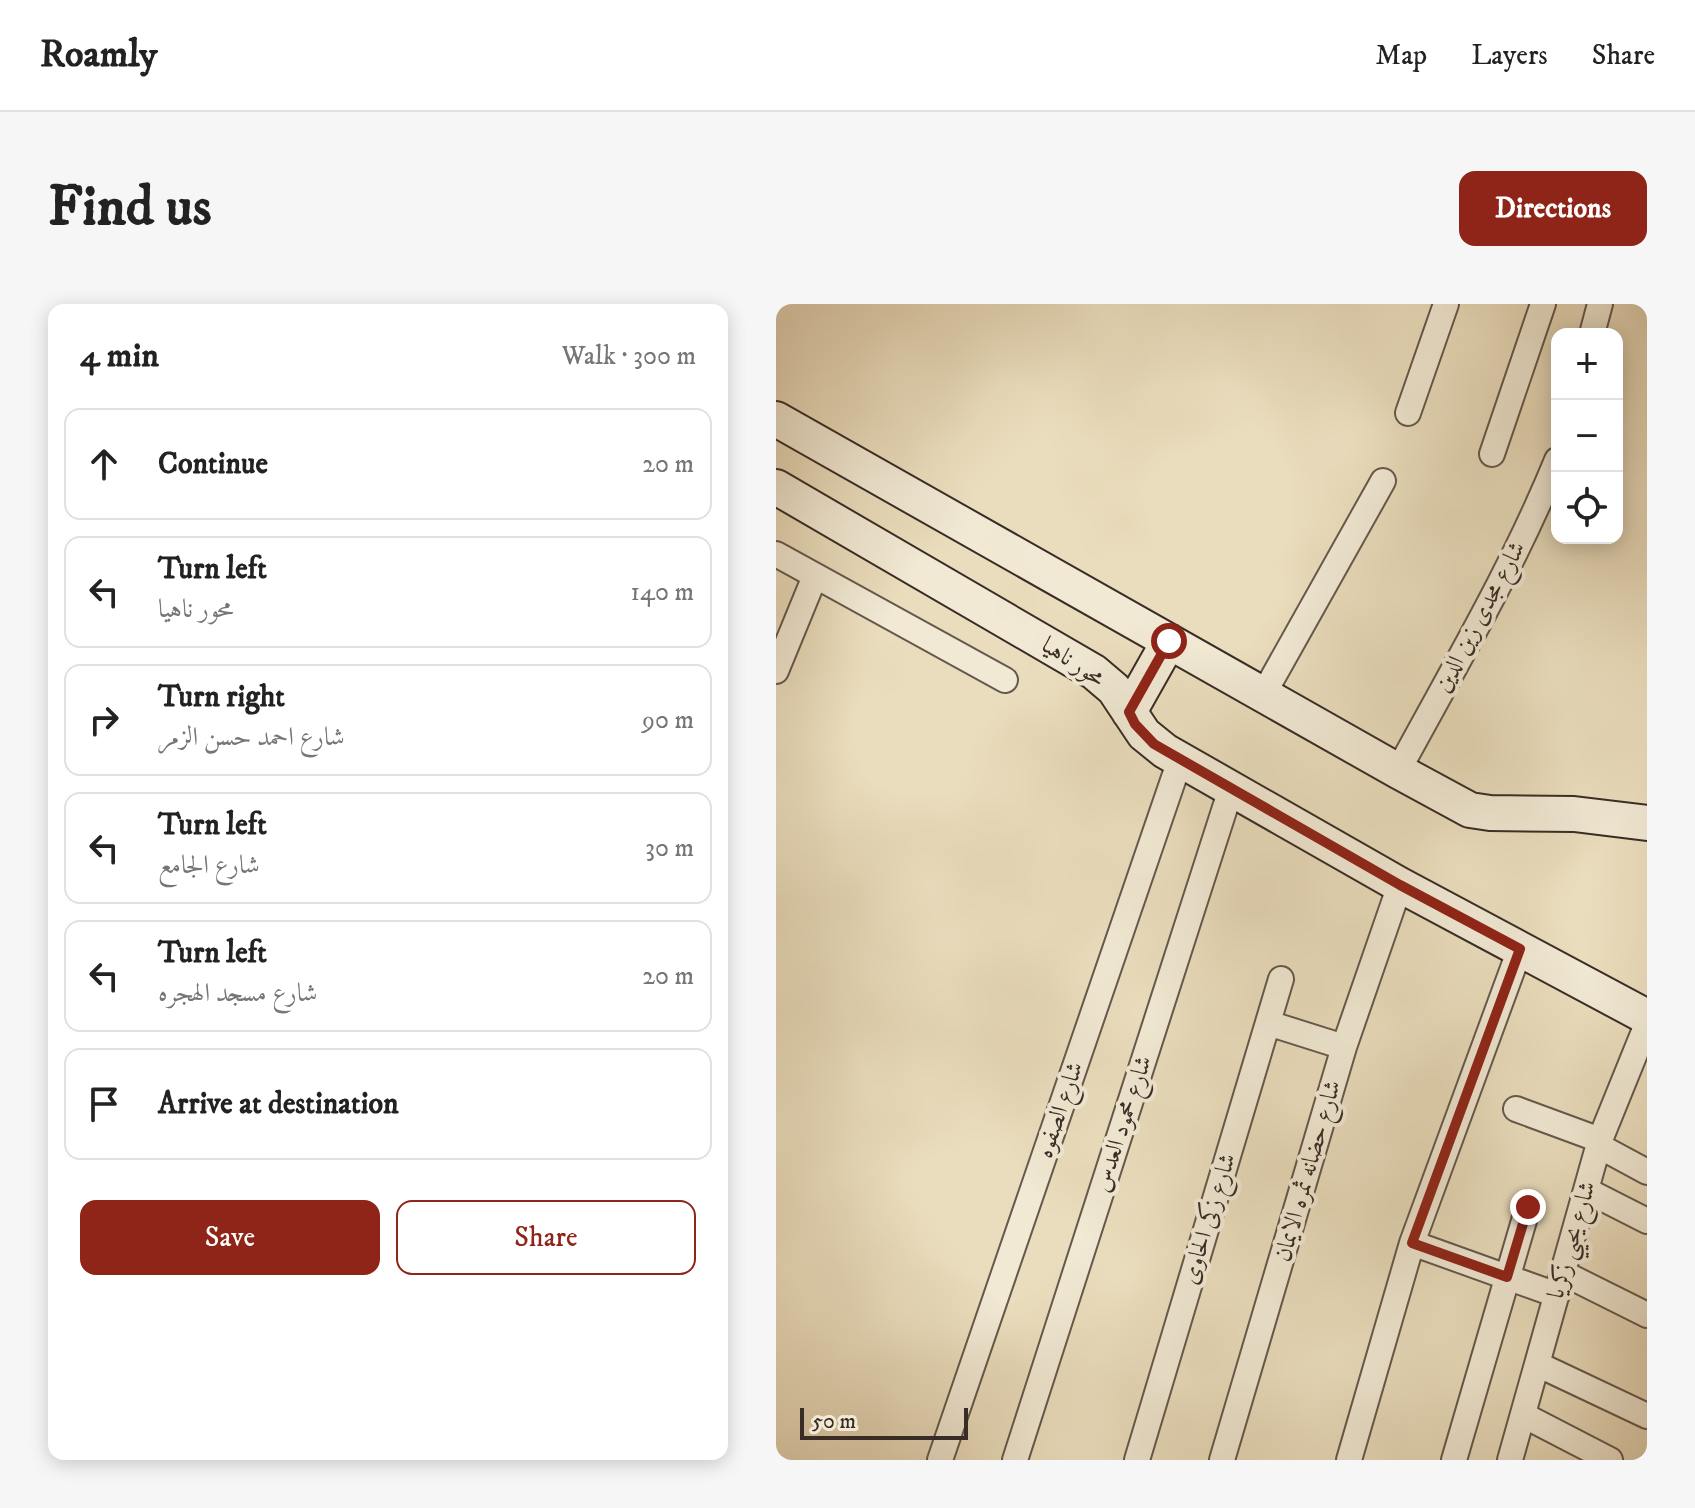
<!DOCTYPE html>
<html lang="en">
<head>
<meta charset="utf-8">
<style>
	body { margin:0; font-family:"IM FELL DW Pica",Amiri,serif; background:#f6f6f6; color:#222 }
	.controls { position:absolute; right:24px; top:24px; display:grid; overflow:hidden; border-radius:16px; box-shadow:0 4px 20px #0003 }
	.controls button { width:72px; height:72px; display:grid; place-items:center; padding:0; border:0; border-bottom:2px solid #e0e0e0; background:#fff; color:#222; font:40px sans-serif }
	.scale { position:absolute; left:24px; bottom:20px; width:168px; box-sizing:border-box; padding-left:8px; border:4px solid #392c26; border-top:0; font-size:22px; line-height:28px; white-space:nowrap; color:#392c26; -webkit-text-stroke:6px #f1e9d4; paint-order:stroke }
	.stop { position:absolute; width:24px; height:24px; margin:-18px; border:6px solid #8f2418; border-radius:50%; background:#fff }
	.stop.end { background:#8f2418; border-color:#fff; box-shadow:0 2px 8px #0008 }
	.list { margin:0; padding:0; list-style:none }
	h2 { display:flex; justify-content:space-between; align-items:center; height:104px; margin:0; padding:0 32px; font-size:34px }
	h2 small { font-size:26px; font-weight:400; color:#767676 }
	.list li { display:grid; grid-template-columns:52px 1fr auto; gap:24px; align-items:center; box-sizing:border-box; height:112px; margin:0 16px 16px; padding:0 16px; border:2px solid #e0e0e0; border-radius:16px }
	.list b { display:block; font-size:30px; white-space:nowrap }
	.list p { margin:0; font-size:26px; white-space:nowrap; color:#767676 }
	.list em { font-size:26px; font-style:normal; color:#767676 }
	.actions { display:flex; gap:16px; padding:24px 32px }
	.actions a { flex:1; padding:18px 0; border:2px solid #8f2418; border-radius:16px; text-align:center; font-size:28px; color:#8f2418 }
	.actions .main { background:#8f2418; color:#fff }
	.icon { flex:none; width:44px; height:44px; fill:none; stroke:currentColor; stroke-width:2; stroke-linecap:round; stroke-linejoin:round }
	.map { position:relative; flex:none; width:871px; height:1156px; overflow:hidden; border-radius:16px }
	header { display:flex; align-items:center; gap:48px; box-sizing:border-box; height:112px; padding:0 40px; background:#fff; border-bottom:2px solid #e0e0e0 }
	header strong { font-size:38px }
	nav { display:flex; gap:44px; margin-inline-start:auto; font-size:28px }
	.intro { display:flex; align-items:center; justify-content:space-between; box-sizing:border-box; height:192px; padding:0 48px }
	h1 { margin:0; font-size:56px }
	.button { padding:20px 36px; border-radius:16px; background:#8f2418; color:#fff; font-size:28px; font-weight:700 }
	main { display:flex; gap:48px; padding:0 48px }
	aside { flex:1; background:#fff; border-radius:16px; box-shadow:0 4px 20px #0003 }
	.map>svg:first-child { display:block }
</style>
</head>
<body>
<header>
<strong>Roamly</strong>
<nav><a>Map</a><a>Layers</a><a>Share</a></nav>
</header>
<div class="intro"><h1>Find us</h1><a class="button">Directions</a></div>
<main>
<aside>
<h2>4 min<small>Walk · 300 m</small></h2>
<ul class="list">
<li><svg class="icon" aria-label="ahead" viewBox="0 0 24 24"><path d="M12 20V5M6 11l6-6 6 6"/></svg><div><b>Continue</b></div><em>20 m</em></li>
<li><svg class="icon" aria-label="left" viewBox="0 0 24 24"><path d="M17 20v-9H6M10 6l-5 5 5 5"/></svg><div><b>Turn left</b><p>محور ناهيا</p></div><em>140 m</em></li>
<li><svg class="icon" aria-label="right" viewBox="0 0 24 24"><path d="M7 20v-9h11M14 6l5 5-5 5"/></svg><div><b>Turn right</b><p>شارع احمد حسن الزمر</p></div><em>90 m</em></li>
<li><svg class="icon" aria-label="left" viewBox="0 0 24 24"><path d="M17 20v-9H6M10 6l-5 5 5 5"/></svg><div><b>Turn left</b><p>شارع الجامع</p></div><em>30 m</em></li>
<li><svg class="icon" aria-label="left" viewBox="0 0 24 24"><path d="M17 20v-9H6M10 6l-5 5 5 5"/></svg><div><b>Turn left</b><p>شارع مسجد الهجره</p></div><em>20 m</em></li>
<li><svg class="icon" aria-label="arrive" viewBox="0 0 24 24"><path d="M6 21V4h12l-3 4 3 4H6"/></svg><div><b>Arrive at destination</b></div></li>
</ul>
<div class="actions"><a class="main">Save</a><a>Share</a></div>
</aside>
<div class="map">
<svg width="871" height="1156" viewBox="0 0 871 1156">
	<rect width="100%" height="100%" fill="#eaddbd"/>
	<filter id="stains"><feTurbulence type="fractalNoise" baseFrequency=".0025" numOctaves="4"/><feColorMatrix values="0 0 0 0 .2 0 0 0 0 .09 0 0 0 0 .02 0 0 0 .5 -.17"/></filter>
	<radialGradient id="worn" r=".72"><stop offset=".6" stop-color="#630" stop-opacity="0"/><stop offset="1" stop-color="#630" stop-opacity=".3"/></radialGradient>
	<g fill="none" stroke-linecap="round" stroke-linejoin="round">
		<!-- street casing -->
		<g stroke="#65584c" stroke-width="28">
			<path id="street" d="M816 30 824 0
				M632 109 670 0
				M716 150 767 0
				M0 250 229 376
				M0 367 39 272
				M487 391 607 177
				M622 467C677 365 737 264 781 156
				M492 719 568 743
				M740 805 824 836
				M823 842 871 868
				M810 886 871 917
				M636 939 781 991
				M787 969 871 1011
				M761 1060 871 1112
				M747 1111 834 1156
				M164 1156 404 456
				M239 1156 455 485
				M361 1156 505 675
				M446 1156 568 743 624 581
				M573 1156 636 939 744 645
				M678 1156 752 903
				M734 1156 824 836 871 720"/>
		</g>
		<!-- secondary casing -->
		<g stroke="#392c26" stroke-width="38">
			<path id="secondary" d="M0 115 622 467 694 506 714 509 798 510 871 519
				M0 183 318 368 338 385 368 430 389 447 624 581 871 713
				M353 408 393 337"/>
		</g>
		<!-- street -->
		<use href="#street" stroke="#f1e9d4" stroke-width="24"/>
		<!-- secondary -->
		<use href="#secondary" stroke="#f1e9d4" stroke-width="34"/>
	</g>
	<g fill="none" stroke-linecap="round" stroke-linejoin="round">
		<!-- route -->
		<path stroke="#8f2418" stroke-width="10" d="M393 337 353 408 359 420 378 440 624 581 744 645 636 939 731 973 752 903"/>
	</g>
	<g text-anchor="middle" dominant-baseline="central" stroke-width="8" stroke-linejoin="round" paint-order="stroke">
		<!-- street labels -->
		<g font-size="24" fill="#392c26" stroke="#f1e9d4">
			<text transform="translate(704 313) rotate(-62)">شارع مجدى زين الدين</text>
			<text transform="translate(297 358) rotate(33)">محور ناهيا</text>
			<text transform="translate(284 806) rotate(-71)">شارع الصفوه</text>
			<text transform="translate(347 820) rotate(-72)">شارع محمود العدس</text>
			<text transform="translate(532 867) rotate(-74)">شارع حضانه ثمره الايمان</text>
			<text transform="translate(433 915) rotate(-73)">شارع زكى الحاوى</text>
			<text transform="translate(796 936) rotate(-74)">شارع يحيي زكريا</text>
		</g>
	</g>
	<rect width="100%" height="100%" filter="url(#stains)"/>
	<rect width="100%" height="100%" fill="url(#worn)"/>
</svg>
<div class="controls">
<button>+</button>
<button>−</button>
<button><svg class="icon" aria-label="locate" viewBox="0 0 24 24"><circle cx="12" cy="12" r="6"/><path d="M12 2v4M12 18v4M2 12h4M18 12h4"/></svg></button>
</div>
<div class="scale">50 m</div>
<div class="stop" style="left:393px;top:337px"></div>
<div class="stop end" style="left:752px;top:903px"></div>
</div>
</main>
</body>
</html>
